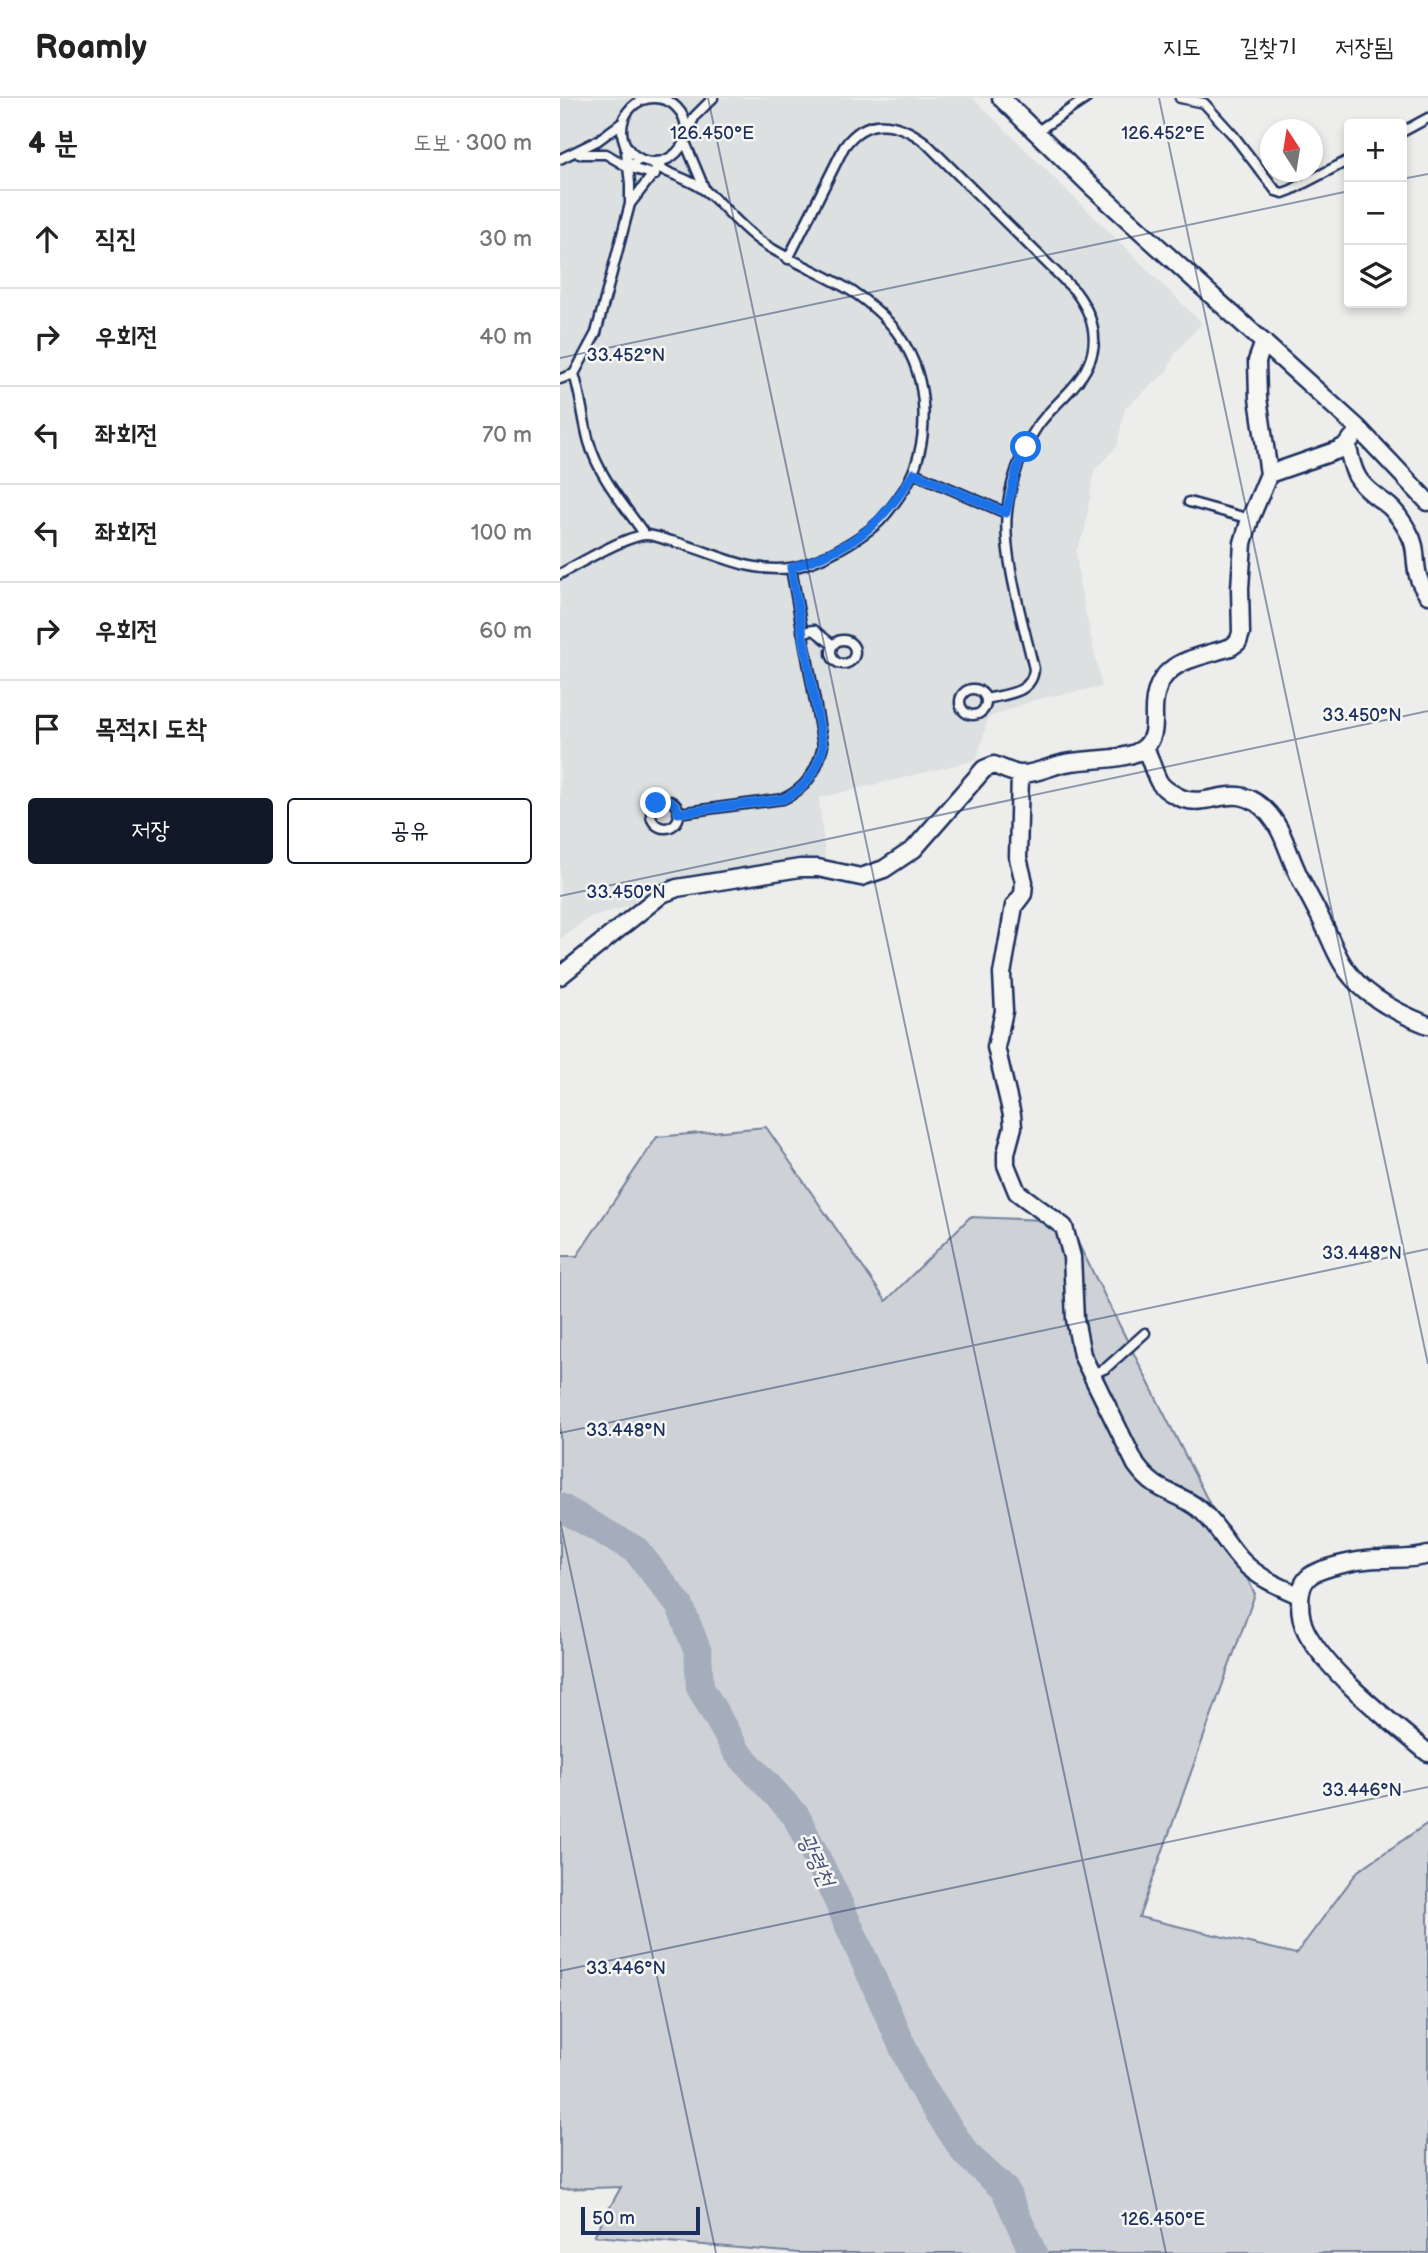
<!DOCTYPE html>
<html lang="ko">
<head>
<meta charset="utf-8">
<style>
	body { margin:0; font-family:"Balsamiq Sans","Poor Story",sans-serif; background:#f2f2f2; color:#222 }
	.controls { position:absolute; right:21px; top:21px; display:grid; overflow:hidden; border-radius:7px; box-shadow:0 4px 10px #0003 }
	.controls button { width:63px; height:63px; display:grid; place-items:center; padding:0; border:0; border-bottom:2px solid #e0e0e0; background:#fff; color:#222; font:35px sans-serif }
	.compass { position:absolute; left:700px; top:21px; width:63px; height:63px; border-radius:50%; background:#fff; box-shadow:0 4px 10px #0003; rotate:348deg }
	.scale { position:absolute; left:21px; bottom:18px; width:119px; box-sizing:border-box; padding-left:7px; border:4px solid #1b2f5e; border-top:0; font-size:19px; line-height:24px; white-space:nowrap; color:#1b2f5e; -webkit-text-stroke:5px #f6f6f2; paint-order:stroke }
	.stop { position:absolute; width:21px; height:21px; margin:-16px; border:5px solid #1a73e8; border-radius:50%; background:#fff }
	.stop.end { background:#1a73e8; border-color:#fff; box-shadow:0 2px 7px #0008 }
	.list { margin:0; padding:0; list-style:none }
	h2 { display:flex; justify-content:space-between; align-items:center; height:91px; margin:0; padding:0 28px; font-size:30px }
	h2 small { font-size:23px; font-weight:400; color:#767676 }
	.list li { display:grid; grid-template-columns:46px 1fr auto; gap:21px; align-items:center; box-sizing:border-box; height:98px; padding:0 28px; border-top:2px solid #e0e0e0 }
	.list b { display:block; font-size:26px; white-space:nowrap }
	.list em { font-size:23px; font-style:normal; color:#767676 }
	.actions { display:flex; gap:14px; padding:21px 28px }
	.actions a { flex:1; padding:16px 0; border:2px solid #111827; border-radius:7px; text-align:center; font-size:24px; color:#111827 }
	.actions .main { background:#111827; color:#fff }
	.icon { flex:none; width:38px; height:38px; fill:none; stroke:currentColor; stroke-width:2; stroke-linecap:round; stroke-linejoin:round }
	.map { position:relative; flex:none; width:868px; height:2155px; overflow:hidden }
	header { display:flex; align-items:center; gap:42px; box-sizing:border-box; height:98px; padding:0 35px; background:#fff; border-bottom:2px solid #e0e0e0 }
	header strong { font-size:33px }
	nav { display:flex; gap:38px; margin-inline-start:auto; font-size:24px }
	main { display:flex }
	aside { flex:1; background:#fff }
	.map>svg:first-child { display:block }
</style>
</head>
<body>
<header>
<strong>Roamly</strong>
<nav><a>지도</a><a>길찾기</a><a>저장됨</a></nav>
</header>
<main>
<aside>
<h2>4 분<small>도보 · 300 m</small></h2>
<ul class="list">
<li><svg class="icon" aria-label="ahead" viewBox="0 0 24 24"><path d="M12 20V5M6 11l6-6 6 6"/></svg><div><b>직진</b></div><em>30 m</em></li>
<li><svg class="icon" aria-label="right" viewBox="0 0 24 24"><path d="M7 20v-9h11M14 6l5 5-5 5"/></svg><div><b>우회전</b></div><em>40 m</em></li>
<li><svg class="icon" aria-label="left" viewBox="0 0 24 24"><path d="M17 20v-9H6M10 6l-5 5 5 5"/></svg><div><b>좌회전</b></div><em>70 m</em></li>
<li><svg class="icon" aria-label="left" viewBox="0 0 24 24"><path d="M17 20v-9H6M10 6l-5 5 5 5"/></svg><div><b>좌회전</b></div><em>100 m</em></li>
<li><svg class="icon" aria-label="right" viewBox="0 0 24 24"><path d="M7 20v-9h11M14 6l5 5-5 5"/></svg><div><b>우회전</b></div><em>60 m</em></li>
<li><svg class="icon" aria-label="arrive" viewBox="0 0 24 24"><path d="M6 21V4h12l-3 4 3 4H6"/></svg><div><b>목적지 도착</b></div></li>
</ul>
<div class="actions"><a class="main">저장</a><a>공유</a></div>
</aside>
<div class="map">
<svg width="868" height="2155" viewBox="0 0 868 2155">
	<rect width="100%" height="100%" fill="#edeeec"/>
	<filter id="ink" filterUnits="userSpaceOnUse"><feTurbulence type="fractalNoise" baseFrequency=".0143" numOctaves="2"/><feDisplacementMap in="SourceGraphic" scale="14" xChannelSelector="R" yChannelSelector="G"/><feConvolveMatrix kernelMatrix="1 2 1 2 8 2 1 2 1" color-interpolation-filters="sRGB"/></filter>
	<g filter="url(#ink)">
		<!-- built -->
		<path fill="#dde0e1" d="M0 0H413L642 225 616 254 605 276 565 310 557 348 534 373 525 432 516 453 520 489 542 589 477 601 428 620 417 662 259 700 265 758 109 784 94 792 84 803 30 819 0 841Z"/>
		<!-- green -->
		<path fill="#ced2d7" stroke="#74809a" stroke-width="2" d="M206 1029 326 1203 410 1119 507 1123 695 1496 579 1819 736 1856 798 1773 868 1725V2155H239L34 2138 61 2089 0 2091V1158H17L97 1039Z"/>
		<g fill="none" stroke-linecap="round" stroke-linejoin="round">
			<!-- river -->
			<path stroke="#a5acbc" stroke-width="28" d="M0 1409 76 1452 120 1508 138 1554 140 1589 177 1654 236 1718 276 1799 359 1985 406 2056 445 2092 473 2155"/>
			<!-- service casing -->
			<g stroke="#1b2f5e" stroke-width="13">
				<path id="service" d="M62 32a32 32 0 1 1 64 0a32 32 0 1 1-64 0Z
					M620 0 644 5 673 37 716 93 723 95 731 92 789 62
					M127 34 135 18 153 0
					M476 34 527 0
					M842 34 868 20
					M125 44 145 92
					M19 56H46L68 69 80 61
					M0 61 37 43 63 24
					M68 69 95 77
					M70 106 100 67
					M228 161 284 49C307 17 337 23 365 44L515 193C540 226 541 258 513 289 501 303 487 314 477 329 461 353 450 385 447 414 442 456 464 528 474 571 472 596 446 596 426 601
					M14 276C21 298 23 322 29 344 39 379 65 408 85 437
					M0 281 14 276 36 235 70 106V85L65 46
					M354 375 446 415
					M629 404 690 421
					M0 476C18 466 67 437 86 437 93 437 101 440 107 442 149 451 185 476 230 470 257 466 299 442 319 424 329 414 337 402 345 390 371 346 370 281 340 239 330 223 314 209 299 198 271 178 235 166 206 147 183 133 167 110 147 94 130 80 108 77 91 65
					M242 534 254 532 273 547
					M271 554a12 12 0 1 1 24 0a12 12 0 1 1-24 0Z
					M400 604a13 13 0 1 1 26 0a13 13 0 1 1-26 0Z
					M91 716a14 14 0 1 1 28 0a14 14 0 1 1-28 0Z
					M118 715 223 701C246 691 257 673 263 648L231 470
					M530 1277 546 1270 585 1235"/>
			</g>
			<!-- minor casing -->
			<g stroke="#1b2f5e" stroke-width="21">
				<path id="minor" d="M441 0 530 87 798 330 868 404
					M787 347C791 360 792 373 800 383 808 394 819 400 829 408 837 415 844 426 849 435 861 455 849 473 868 497
					M709 376 778 352 787 347 792 340
					M585 649C590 660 593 673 599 684 603 690 609 694 615 697 648 717 674 676 709 716 722 731 727 751 735 769 742 786 751 801 759 817 767 832 773 850 782 865 799 895 837 915 868 927
					M460 676 458 760 464 784 463 796 454 808 442 876 444 913 436 949 452 1017 453 1029 446 1055V1067L457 1094 504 1129 512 1159 515 1221 522 1257 576 1367C598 1397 613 1391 638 1410 656 1424 667 1448 683 1464 698 1479 716 1487 734 1495
					M0 878 102 796 117 790 240 770H258L301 779 324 771 354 751 424 671 434 667C442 670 451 675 460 676 472 677 489 669 501 666 523 660 570 664 585 649 594 641 594 630 594 619 592 563 628 563 671 549L678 544 681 535 680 490 683 445 690 421 709 376 698 300 697 263 704 244
					M868 1457C852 1462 837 1460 820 1461 803 1461 773 1467 757 1474 744 1479 740 1490 740 1504 740 1514 742 1526 747 1535 771 1578 830 1623 868 1655"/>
			</g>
			<!-- service -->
			<use href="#service" stroke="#f6f6f2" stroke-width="8"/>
			<!-- minor -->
			<use href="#minor" stroke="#f6f6f2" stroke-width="16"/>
		</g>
	</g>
	<g fill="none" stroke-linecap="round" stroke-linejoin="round" filter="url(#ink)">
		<!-- route -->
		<path stroke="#1a73e8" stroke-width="9" d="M96 705C106 699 117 703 118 715L223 701C246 691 257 673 263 649L231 470C293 449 319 431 354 375L446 415 457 370 466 349"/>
	</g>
	<!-- ticks -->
	<path fill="none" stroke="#1b2f5e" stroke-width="2" stroke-opacity="0.45" d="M148 0 606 2155M599 0 868 1266M842 81 868 76M0 260 789 93M0 798 868 613M0 1335 868 1151M0 1423 156 2155M0 1873 868 1689"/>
	<g text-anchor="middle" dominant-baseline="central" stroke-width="5" stroke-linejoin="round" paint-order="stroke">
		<!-- water labels -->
		<g font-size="23" font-style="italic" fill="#44547a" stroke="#f6f6f2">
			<text transform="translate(256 1762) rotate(65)">광령천</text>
		</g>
	</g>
	<g font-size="18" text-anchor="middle" fill="#1b2f5e" stroke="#f6f6f2" stroke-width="5" stroke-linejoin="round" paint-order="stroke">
		<text x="152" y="41">126.450°E</text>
		<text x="603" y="41">126.452°E</text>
		<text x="66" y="263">33.452°N</text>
		<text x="802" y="623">33.450°N</text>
		<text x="66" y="800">33.450°N</text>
		<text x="802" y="1161">33.448°N</text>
		<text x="66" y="1338">33.448°N</text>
		<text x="802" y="1698">33.446°N</text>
		<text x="66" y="1876">33.446°N</text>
		<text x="603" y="2127">126.450°E</text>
	</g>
</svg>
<div class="controls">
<button>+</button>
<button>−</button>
<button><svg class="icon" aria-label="layers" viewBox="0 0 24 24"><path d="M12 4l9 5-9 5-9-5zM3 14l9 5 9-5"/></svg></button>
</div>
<svg class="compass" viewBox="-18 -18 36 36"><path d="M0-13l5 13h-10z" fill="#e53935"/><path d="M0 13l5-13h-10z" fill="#767676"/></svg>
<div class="scale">50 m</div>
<div class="stop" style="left:466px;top:349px"></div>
<div class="stop end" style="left:96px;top:705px"></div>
</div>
</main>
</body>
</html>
